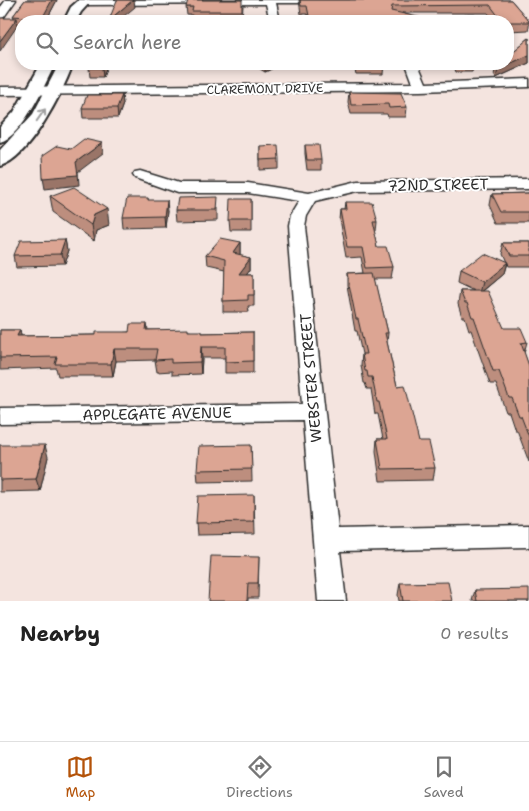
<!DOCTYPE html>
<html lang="en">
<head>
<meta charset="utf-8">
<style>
	body { margin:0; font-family:"Shantell Sans",sans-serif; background:#f6f6f6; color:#222 }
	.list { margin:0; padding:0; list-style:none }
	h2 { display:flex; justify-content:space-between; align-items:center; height:65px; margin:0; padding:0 20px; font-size:21px }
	h2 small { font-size:16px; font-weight:400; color:#767676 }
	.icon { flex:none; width:28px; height:28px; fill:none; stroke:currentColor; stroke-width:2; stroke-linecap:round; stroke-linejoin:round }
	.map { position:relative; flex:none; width:529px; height:601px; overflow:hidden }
	.search { position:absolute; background:#fff; box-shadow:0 2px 8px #0003; left:15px; right:15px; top:15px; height:55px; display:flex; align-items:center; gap:12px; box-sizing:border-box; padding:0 18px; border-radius:20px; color:#767676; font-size:19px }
	.sheet { height:140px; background:#fff }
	nav { display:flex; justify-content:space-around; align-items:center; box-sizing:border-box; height:70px; border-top:1px solid #e0e0e0; background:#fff; font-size:14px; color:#767676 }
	nav a { display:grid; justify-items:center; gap:2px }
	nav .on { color:#b45309 }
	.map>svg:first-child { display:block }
</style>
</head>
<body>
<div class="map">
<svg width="529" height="601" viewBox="0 0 529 601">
	<rect width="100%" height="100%" fill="#f4e4df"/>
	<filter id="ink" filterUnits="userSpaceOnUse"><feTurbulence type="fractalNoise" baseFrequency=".02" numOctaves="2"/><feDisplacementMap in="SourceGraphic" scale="10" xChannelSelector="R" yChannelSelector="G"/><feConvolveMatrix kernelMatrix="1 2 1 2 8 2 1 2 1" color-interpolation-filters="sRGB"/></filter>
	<g filter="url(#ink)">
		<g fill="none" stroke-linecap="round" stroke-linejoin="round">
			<!-- minor casing -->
			<g stroke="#2b2b2b" stroke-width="3">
				<path id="minor" d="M6 0H16L4 17 0 18V8Z
					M82 0H349L344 3H276L280 21H270L266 4 86 5 83 4Z
					M406 64H418L426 83 529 79V87L421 91 0 95V87L413 83Z
					M140 171 179 183H248L309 193 358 181 529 179V189L358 191 315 201 306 216 304 226 338 529 529 525V547L340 551 346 601H318L303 420 0 424V408L302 404 288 226 290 216 299 201 248 193H177L135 178 133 175 135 172Z"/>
			</g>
			<!-- major casing -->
			<g stroke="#2b2b2b" stroke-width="4">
				<path id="major" d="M79 0H92L81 12 76 21H64L71 7Z
					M41 64H55C45 84 22 137 0 142V127L14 112Z
					M59 64H73C63 91 30 158 0 166V150L33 114Z"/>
			</g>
			<!-- minor -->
			<use href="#minor" fill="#fff" fill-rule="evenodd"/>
			<!-- major -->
			<use href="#major" fill="#fff" fill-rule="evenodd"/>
		</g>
		<!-- wall -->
		<path fill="#bd8e7e" stroke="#2b2b2b" d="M25 0H57L46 21H21V25H18L13 16Z
			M299 0H511L529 21V26L528 30 509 31 508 30V21H495L488 13H402L427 21H309L307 14H301Z
			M243 6 242 19H193L192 15H187L186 7Z
			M529 38V63L496 78 494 75 496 66Z
			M108 64 103 77H90L89 68Z
			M252 64H282L265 72Z
			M353 64H384L383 74H356Z
			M453 64H474L472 72H456Z
			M349 92 407 107 406 117H388L387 114H351L348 102Z
			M122 95 123 104 118 118H83L82 108Z
			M305 145 321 160V170H307L305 154Z
			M260 146 279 159V169L260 170Z
			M529 193V223H498L490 205 492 194Z
			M50 196 109 225 96 230 94 241 53 212Z
			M148 198V200L168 210 166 228 124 229 123 218Z
			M251 199V232H231L230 221Z
			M345 202 377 220 376 230H375L379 246 394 267 392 279H375L388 333 387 342 397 386 419 442 435 468 433 480 380 481 376 451 377 439H383L378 414H375L371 389H367L365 383H364L361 365 362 354 357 331H355L347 285V274L365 273 362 257 346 258 339 219 340 209H344Z
			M218 208V220L177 221 176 210Z
			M65 240 67 251 62 266 17 267 15 256Z
			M240 243V255L251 257V268L247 273H254V306H248L249 312H223V301L224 272 206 268 205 256Z
			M503 243H529V267H506L505 264 502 274 482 291 504 328 527 342 524 353 529 366V462L517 430H515L509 412H506L496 384H490L471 330H469L465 317H462L458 304 460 291H474L457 283 459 271 504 263 500 254Z
			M147 324 148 330 188 331 202 333 253 332V373H225V358H202L201 374 172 375V371L157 372 155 360 116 361 113 376H58L56 368 0 370V330H20L21 336 96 335 129 332Z
			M0 445 48 457 40 491 0 492Z
			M251 445 252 481 198 482 197 470Z
			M254 495 255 534 197 535 196 523Z
			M259 557 258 598H248V601H208Z
			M400 583 452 601H399L398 595Z
			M475 590 529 601H472Z"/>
		<!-- shaded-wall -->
		<path fill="#9a7467" stroke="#2b2b2b" d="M52 0H57L46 21H39V18Z
			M133 0H134L135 7 118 21H109V20Z
			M17 18 18 25 0 51V41Z
			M529 55V63L496 78 498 69Z
			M104 64H108L103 77 102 68Z
			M265 64H282L265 72Z
			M122 95 123 104 118 118 117 108Z
			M102 143 103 153 78 172 79 185 45 189 43 178 76 162Z
			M167 200 168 210 166 228 165 217Z
			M107 209 109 225 96 230 94 241 91 225 94 215Z
			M65 240 67 251 62 266 60 255Z
			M240 243V254L233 264V253Z
			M251 257V268L239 284V273Z
			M505 263 502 274 479 293 482 282Z
			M20 330 22 341 17 336Z
			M201 347 202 358 201 374 200 362Z
			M114 349 116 361 113 376 111 364Z
			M45 445 48 457 40 491 36 479Z"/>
		<!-- building -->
		<path fill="#dca593" stroke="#2b2b2b" d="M25 0H52L44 15 39 18 13 16Z
			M117 0H133L109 20Z
			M188 0H242V11H192L193 7H186Z
			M300 0H511L529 21V22H510L502 17H499L490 5 392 6 391 11 427 19V21H310L307 6H301Z
			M0 18H17L0 41Z
			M529 38V55L498 69 496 66 498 64H508V56Z
			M90 64H104L102 68H89Z
			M356 64H384V65H356Z
			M349 92 401 93 407 107 389 108 388 104 351 105Z
			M87 95H122L117 108H82Z
			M84 139 102 143 76 162 78 175 43 178 42 156 57 146 71 149Z
			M278 145 279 159 260 160V146Z
			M305 145H319L321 160H307Z
			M74 187 107 209 94 215 91 225 50 196Z
			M529 193V212H501L492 194Z
			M218 197 217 210H176L178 198Z
			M127 198H148V200H167L165 217 123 218Z
			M231 199H251V221H230Z
			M345 202H372L377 220H373L379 246H388L394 267 367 268 363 247H347L340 209H346Z
			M220 239 240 243 233 253 251 257 239 273H254V295H248V300L223 301 224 261 205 256Z
			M65 240 60 255 15 256 21 241Z
			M503 243H529V256H509Z
			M482 253 505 263 482 282 459 271Z
			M374 273 388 333H385L397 386 405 385 419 442H429L435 468 382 469 377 439H387L379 402H377L372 377H368L367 371H365L362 354H366L358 319H356L347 274Z
			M460 291H488L504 328H521L527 342 521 343 529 366V437L521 416H519L512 398H509L499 371H493L474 317H472L467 303H465Z
			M130 324H147L146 330 188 329V331H202V333L253 332V361L225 362V347H201L200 362 171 363V359L155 360 157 349H114L111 364H55L57 357 0 358V330H20L17 336 96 335V332H129Z
			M0 445H45L36 479 0 480Z
			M251 445 252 469 197 470 199 446Z
			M254 495V522L196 523 198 496Z
			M211 556 259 557 258 583H248L247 601H208Z
			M448 582 452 601H403L400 583Z
			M529 589V601H477L475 590Z"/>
		<!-- one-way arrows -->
		<defs><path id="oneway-shaft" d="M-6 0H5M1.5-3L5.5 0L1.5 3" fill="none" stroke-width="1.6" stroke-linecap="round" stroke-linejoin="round" transform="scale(1.25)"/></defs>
		<use stroke="#a0a0a0" href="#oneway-shaft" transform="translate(41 115) rotate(-55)"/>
	</g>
	<g text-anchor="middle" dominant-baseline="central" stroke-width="4" stroke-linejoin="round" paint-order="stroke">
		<!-- far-street labels -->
		<g font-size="12" fill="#2b2b2b" stroke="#fff">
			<text transform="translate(265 89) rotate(-1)">CLAREMONT DRIVE</text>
		</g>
		<!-- street labels -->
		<g font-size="15" fill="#2b2b2b" stroke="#fff">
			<text transform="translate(438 185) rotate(-1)">72ND STREET</text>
			<text transform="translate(311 378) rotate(-95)">WEBSTER STREET</text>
			<text transform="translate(157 414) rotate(-1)">APPLEGATE AVENUE</text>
		</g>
	</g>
</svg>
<div class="search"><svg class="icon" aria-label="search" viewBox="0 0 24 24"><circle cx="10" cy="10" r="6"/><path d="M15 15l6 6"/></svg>Search here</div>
</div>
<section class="sheet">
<h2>Nearby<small>0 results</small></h2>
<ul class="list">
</ul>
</section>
<nav>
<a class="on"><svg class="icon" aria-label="map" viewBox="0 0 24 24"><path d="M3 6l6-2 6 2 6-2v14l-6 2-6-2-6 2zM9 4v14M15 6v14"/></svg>Map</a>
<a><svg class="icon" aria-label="directions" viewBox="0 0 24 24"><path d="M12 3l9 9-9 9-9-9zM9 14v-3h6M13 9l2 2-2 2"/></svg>Directions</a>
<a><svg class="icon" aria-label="saved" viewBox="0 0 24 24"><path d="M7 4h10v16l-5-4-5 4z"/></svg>Saved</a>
</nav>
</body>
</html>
